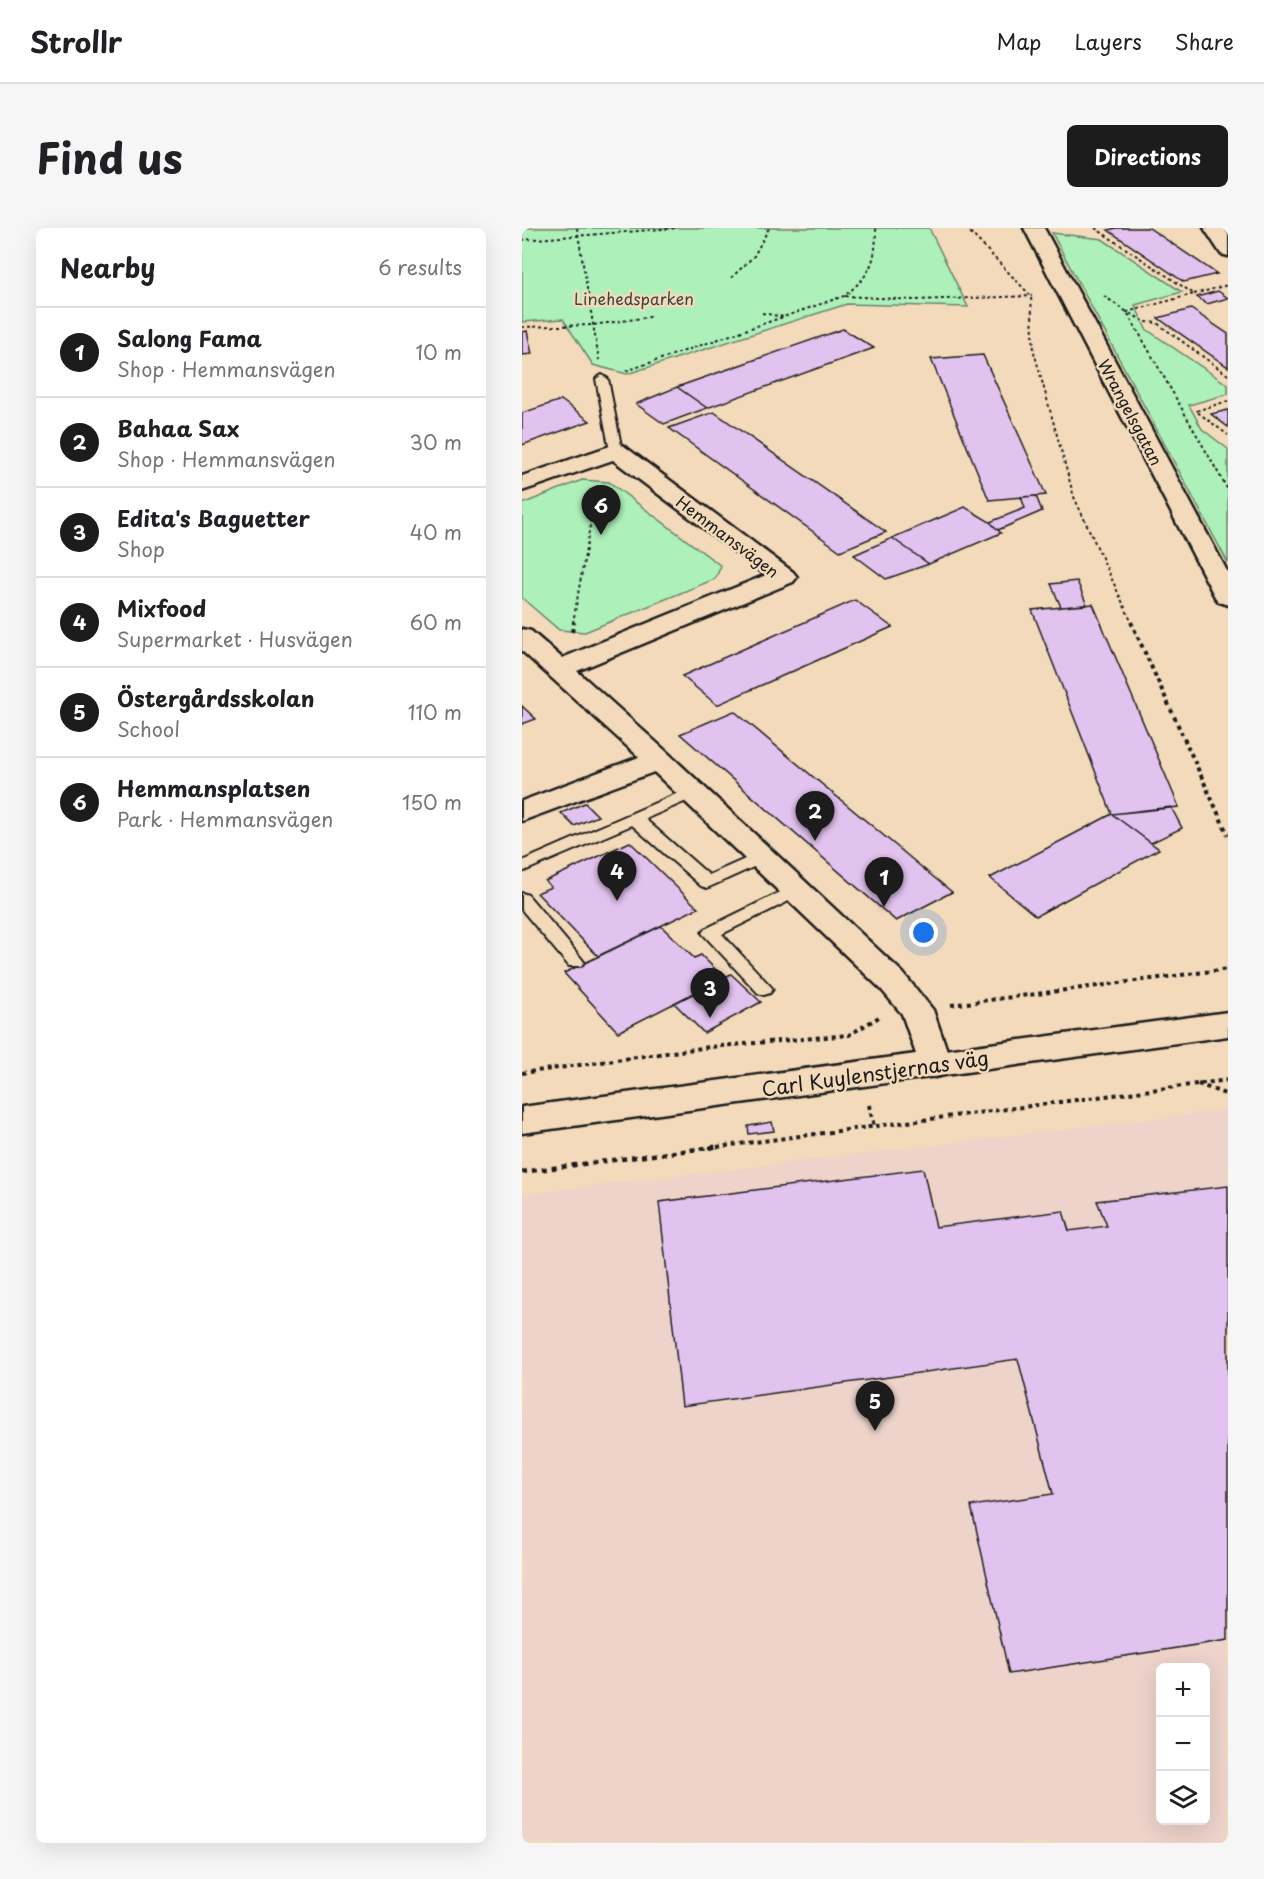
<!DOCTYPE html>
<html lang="en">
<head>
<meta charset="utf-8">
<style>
	body { margin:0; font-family:"Playpen Sans",sans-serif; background:#f6f6f6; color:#202124 }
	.controls { position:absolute; right:18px; bottom:18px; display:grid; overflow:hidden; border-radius:9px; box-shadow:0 6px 24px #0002 }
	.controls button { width:54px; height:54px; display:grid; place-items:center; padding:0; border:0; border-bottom:2px solid #e0e0e0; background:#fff; color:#202124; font:30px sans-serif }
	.you { position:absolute; left:402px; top:705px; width:21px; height:21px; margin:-15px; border:4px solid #fff; border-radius:50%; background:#1a73e8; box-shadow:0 0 0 9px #1a73e833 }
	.badge { display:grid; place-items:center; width:39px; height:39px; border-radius:50%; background:#1c1c1c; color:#fff; font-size:20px; font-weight:700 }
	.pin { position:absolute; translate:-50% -50px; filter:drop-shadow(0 2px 3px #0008) }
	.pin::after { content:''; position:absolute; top:32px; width:21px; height:18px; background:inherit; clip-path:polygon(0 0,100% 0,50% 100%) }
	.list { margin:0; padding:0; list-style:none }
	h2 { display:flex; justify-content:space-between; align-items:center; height:78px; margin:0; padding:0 24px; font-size:26px }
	h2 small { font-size:20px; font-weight:400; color:#757577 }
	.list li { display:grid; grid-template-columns:39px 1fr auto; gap:18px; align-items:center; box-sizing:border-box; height:90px; padding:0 24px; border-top:2px solid #e0e0e0 }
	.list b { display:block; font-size:22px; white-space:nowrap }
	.list p { margin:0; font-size:20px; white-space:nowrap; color:#757577 }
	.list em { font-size:20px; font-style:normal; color:#757577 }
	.icon { flex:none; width:33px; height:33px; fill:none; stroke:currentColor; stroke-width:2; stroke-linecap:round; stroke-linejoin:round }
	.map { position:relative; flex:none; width:706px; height:1615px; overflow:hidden; border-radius:9px }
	header { display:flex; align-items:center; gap:36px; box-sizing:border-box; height:84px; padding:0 30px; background:#fff; border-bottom:2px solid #e0e0e0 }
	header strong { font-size:28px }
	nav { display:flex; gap:33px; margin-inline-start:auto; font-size:21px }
	.intro { display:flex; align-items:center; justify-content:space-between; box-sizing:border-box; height:144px; padding:0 36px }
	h1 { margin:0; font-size:42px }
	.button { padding:15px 27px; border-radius:9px; background:#1c1c1c; color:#fff; font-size:21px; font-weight:700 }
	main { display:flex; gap:36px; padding:0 36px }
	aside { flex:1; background:#fff; border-radius:9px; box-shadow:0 6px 24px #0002 }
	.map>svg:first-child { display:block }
</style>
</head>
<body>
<header>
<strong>Strollr</strong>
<nav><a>Map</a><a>Layers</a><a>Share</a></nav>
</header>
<div class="intro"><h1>Find us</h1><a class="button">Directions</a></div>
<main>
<aside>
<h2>Nearby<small>6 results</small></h2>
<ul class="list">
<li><span class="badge">1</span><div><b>Salong Fama</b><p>Shop · Hemmansvägen</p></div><em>10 m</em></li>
<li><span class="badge">2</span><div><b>Bahaa Sax</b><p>Shop · Hemmansvägen</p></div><em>30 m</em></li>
<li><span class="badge">3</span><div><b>Edita's Baguetter</b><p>Shop</p></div><em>40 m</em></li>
<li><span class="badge">4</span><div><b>Mixfood</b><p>Supermarket · Husvägen</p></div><em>60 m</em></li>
<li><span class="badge">5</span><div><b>Östergårdsskolan</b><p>School</p></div><em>110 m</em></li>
<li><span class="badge">6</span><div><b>Hemmansplatsen</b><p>Park · Hemmansvägen</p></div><em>150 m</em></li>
</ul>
</aside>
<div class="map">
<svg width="706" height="1615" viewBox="0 0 706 1615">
	<rect width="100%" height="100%" fill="#f2daba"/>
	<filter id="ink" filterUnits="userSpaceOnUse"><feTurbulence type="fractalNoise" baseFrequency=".0167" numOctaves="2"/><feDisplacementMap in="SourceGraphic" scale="12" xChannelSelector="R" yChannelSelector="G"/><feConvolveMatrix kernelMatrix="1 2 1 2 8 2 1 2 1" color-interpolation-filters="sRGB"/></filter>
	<g filter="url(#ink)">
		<!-- built -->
		<path fill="#edd3ca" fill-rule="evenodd" d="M706 882V1615H0V967ZM638 1440H684V1592H638Z"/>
		<!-- green -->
		<path fill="#adf0ba" stroke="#64866b" stroke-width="1.5" d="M0 0H407L446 79 325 76 105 146 71 137 41 91 0 94Z
			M530 5 580 11 660 64 613 77 624 101 706 157V166L667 177 680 201 706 221V335Z
			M60 252 87 254 199 338 193 351 63 404 37 402 0 370V276Z"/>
		<!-- building -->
		<path fill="#e2c2ef" stroke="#1c1c1c" stroke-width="1.5" d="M594 0H627L695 46 662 54 586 2Z
			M696 63 706 70 685 76 675 69Z
			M669 81 706 106V139L636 90Z
			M321 101 352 120 185 180 155 159Z
			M5 103 10 126 0 127V104Z
			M461 127 524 267 467 272 409 131Z
			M155 159 185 180 142 196 114 176Z
			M39 172 68 193 0 217V185Z
			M706 182V199L689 186Z
			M192 184 364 304 318 323 147 200Z
			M514 268 520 283 476 302 468 294 503 280 499 269Z
			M443 279 468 294 479 305 407 336 370 310Z
			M370 310 407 336 364 351 332 327Z
			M555 353 565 377 539 379 529 356Z
			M333 372 370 399 195 477 160 448Z
			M571 376 657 579 590 586 510 382Z
			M0 478 14 491 0 496Z
			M212 483 409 647 430 664 374 693 158 506Z
			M63 575 76 588 52 598 39 585Z
			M649 579 660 600 629 615 590 586Z
			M590 586 637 621 514 688 468 650Z
			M108 614 176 680 76 728 15 665 29 659 23 653Z
			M139 698 172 730 179 727 202 750 96 804 42 745Z
			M209 746 239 774 182 805 152 775Z
			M250 894 252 903 227 906 226 898Z
			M401 941 414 999 541 983 547 1003 585 998 575 973 706 958V1412L487 1446 449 1278 531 1266 496 1131 160 1178 137 974Z"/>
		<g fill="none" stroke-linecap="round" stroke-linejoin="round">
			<!-- lane casing -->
			<g stroke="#1c1c1c" stroke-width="4">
				<path id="lane" d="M80 147 86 151 100 223 94 227 88 223 74 151Z
					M170 559 176 560 178 564 176 568 123 591 187 647 241 623 247 624 249 628 247 632 185 660 179 658 110 597 0 644V633Z
					M275 656 281 658 283 662 281 666 200 706 251 761 248 765 242 767 236 765 180 705 183 701Z
					M0 665 6 667 59 730 62 734 59 738H47L0 682Z"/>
			</g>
			<!-- street casing -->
			<g stroke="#1c1c1c" stroke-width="5">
				<path id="street" d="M682 0H702L706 6V28L699 26Z
					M94 216 102 218 271 344 275 349 271 354 55 443 147 526 381 745 411 782 430 837 425 846 413 849 401 846 380 786 359 761 132 544 0 593V573L117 529 0 423V401L9 403 40 430 244 347 91 232 0 263V248Z"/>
			</g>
			<!-- secondary casing -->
			<g stroke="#1c1c1c" stroke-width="5">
				<path id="secondary" d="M502 0H522L706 345V377L697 374 693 369Z
					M706 784V808L0 905V879Z"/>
			</g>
			<!-- path-far2 -->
			<path stroke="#1c1c1c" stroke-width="2" stroke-dasharray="3 3" stroke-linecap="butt" d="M55 0 77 132
				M444 0 509 68 512 124 552 269 610 395
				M573 0 672 66 605 84 624 94 635 95 706 147
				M0 12 155 0
				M209 50 232 28 247 0
				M672 66 706 57
				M323 68 392 72 510 68
				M582 68 605 84 706 262
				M240 85 262 89
				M0 99 71 97 128 89
				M104 143 322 68C349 47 354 34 354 0
				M706 173 674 183 706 207
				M51 395 75 258"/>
			<!-- path-far1 -->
			<path stroke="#1c1c1c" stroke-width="4" stroke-dasharray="4 4" stroke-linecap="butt" d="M609 394 706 607
				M50 404 52 394
				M429 777 706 741
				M0 845 187 819 327 807 357 789
				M676 856 706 867
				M347 877 352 898
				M187 920 706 852"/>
			<!-- path -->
			<path stroke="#1c1c1c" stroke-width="4.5" stroke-dasharray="5 5" stroke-linecap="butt" d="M0 944 199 918"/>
			<!-- lane -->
			<use href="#lane" fill="#f2daba" fill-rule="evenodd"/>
			<!-- street -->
			<use href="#street" fill="#f2daba" fill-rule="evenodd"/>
			<!-- secondary -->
			<use href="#secondary" fill="#f2daba" fill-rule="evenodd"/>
		</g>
	</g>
	<g text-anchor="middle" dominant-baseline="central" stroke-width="5" stroke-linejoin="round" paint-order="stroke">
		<!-- far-park labels -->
		<g font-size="16" fill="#39463c" stroke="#f2daba">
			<text x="112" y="70">Linehedsparken</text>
		</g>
		<!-- far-street labels -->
		<g font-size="16" fill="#1c1c1c" stroke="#f2daba">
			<text transform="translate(609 184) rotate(62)">Wrangelsgatan</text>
			<text transform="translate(206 308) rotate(37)">Hemmansvägen</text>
		</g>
		<!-- street labels -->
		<g font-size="20" fill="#1c1c1c" stroke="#f2daba">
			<text transform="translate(353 845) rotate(-8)">Carl Kuylenstjernas väg</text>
		</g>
	</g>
</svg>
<div class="controls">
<button>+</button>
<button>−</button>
<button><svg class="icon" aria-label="layers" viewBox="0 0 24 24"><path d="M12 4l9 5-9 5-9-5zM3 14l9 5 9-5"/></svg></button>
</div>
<div class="you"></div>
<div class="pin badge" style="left:362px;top:679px">1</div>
<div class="pin badge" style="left:293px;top:613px">2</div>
<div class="pin badge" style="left:188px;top:790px">3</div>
<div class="pin badge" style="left:95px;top:673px">4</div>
<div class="pin badge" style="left:353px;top:1203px">5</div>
<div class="pin badge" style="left:79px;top:307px">6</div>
</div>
</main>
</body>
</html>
